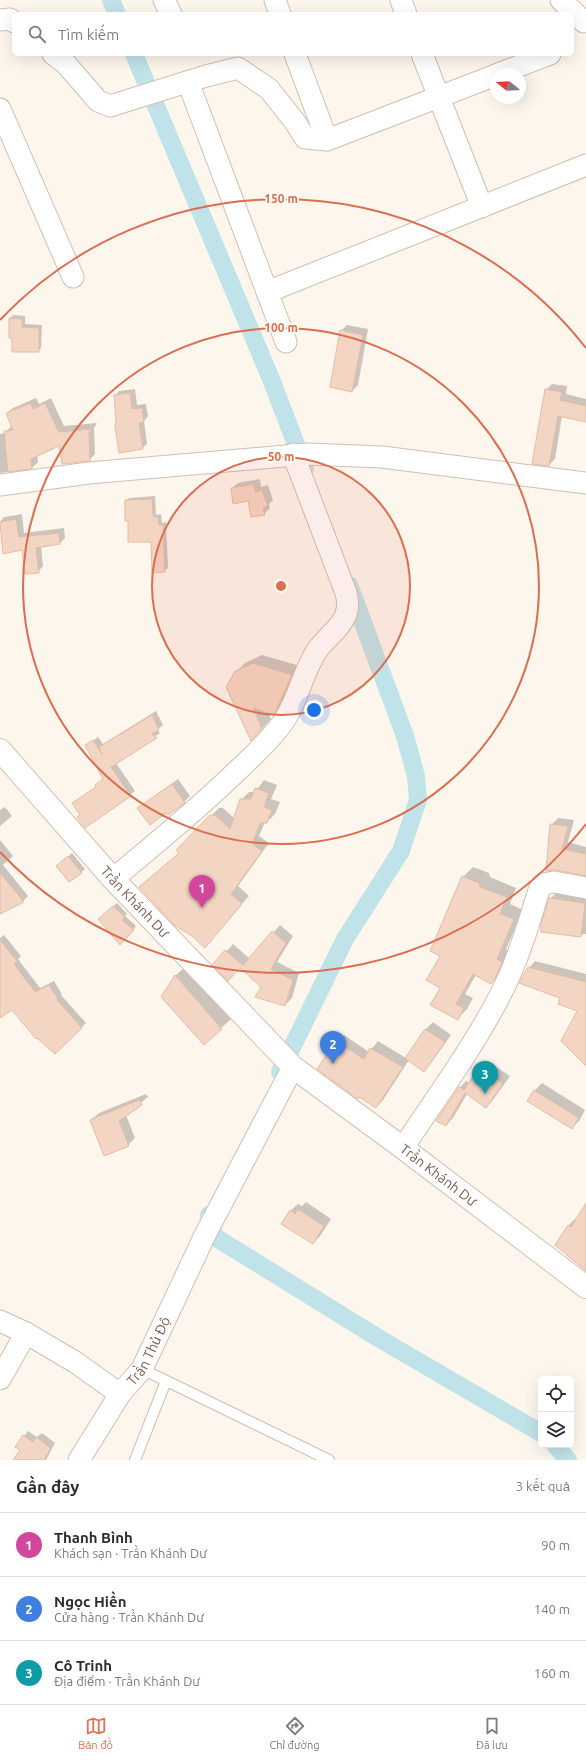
<!DOCTYPE html>
<html lang="vi">
<head>
<meta charset="utf-8">
<style>
	body { margin:0; font-family:Ubuntu,sans-serif; background:#f7f7f7; color:#2b2b33 }
	.controls { position:absolute; right:12px; bottom:12px; display:grid; overflow:hidden; border-radius:6px; box-shadow:0 4px 16px #0002 }
	.controls button { width:36px; height:36px; display:grid; place-items:center; padding:0; border:0; border-bottom:1px solid #e1e1e2; background:#fff; color:#2b2b33; font:20px sans-serif }
	.compass { position:absolute; left:490px; top:68px; width:36px; height:36px; border-radius:50%; background:#fff; box-shadow:0 4px 16px #0002; rotate:288deg }
	.you { position:absolute; left:314px; top:710px; width:14px; height:14px; margin:-10px; border:3px solid #fff; border-radius:50%; background:#1a73e8; box-shadow:0 0 0 6px #1a73e833 }
	.badge { display:grid; place-items:center; width:26px; height:26px; border-radius:50%; background:#e76f51; color:#fff; font-size:13px; font-weight:700 }
	.pin { position:absolute; translate:-50% -33px; filter:drop-shadow(0 1px 2px #0008) }
	.pin::after { content:''; position:absolute; top:21px; width:14px; height:12px; background:inherit; clip-path:polygon(0 0,100% 0,50% 100%) }
	.list { margin:0; padding:0; list-style:none }
	h2 { display:flex; justify-content:space-between; align-items:center; height:52px; margin:0; padding:0 16px; font-size:17px }
	h2 small { font-size:13px; font-weight:400; color:#7c7c81 }
	.list li { display:grid; grid-template-columns:26px 1fr auto; gap:12px; align-items:center; box-sizing:border-box; height:64px; padding:0 16px; border-top:1px solid #e1e1e2 }
	.list b { display:block; font-size:15px; white-space:nowrap }
	.list p { margin:0; font-size:13px; white-space:nowrap; color:#7c7c81 }
	.list em { font-size:13px; font-style:normal; color:#7c7c81 }
	.icon { flex:none; width:22px; height:22px; fill:none; stroke:currentColor; stroke-width:2; stroke-linecap:round; stroke-linejoin:round }
	.map { position:relative; flex:none; width:586px; height:1460px; overflow:hidden }
	.search { position:absolute; background:#fff; box-shadow:0 4px 16px #0002; left:12px; right:12px; top:12px; height:44px; display:flex; align-items:center; gap:10px; box-sizing:border-box; padding:0 14px; border-radius:6px; color:#7c7c81; font-size:15px }
	.sheet { height:244px; background:#fff }
	nav { display:flex; justify-content:space-around; align-items:center; box-sizing:border-box; height:56px; border-top:1px solid #e1e1e2; background:#fff; font-size:11px; color:#7c7c81 }
	nav a { display:grid; justify-items:center; gap:2px }
	nav .on { color:#e76f51 }
	.map>svg:first-child { display:block }
</style>
</head>
<body>
<div class="map">
<svg width="586" height="1460" viewBox="0 0 586 1460">
	<rect width="100%" height="100%" fill="#fdf6ec"/>
	<!-- shadow -->
	<path fill="#0003" d="M13 315 25 316V324L42 325 41 348 38 351 13 338 10 318Z
		M347 325 368 329 358 385 352 391 331 386 341 331Z
		M552 384 567 386 566 394 586 399V421L562 416 555 459 549 465 546 390Z
		M135 389 137 405 146 404 148 416 144 421 147 444 142 448 117 422 115 396 119 391Z
		M36 398 39 404 51 398 64 426 97 423 94 428 95 454 89 460 60 444 37 455 38 462 32 468 0 473V434L5 433 12 425 7 413 13 408Z
		M260 479 261 487 268 485 273 500 269 504 270 508 264 514 232 488 238 483Z
		M155 496 156 515 161 514 162 523 166 522 168 568 164 571 152 541 129 520 126 501 129 498Z
		M22 514 24 533 64 528 65 538 60 543 41 546 43 566 38 572 23 549 4 552 0 522 4 517Z
		M262 655 300 666 282 704 273 713 268 712 271 719 260 731 236 672 245 663Z
		M156 711 163 725 157 730 160 733 116 763 135 791 130 795 81 814 73 803 97 787 104 779 87 745 98 737 103 744Z
		M178 779 190 796 184 802 168 813 167 812 138 808Z
		M264 780 277 785 271 799 280 802 275 814 267 822H265L259 836 269 843 238 886 249 896 205 946 140 887 180 852 177 850 219 808H223L234 818 241 800 249 792H255Z
		M5 807 12 816 0 826V810Z
		M558 818 574 820 568 842 586 847V875L556 869 551 825Z
		M0 840 13 856 3 865 28 896 23 901 0 893Z
		M72 853 85 869 70 881 61 863Z
		M473 867 489 873 490 877 516 888 510 904 523 910 506 949 511 952 501 973 491 983 476 975 465 994 473 998 467 1009 457 1019 441 988V956L463 877Z
		M559 890 586 893V934H583L581 936 550 899Z
		M117 903 127 914 125 916 136 926 124 941 99 919Z
		M280 925 293 936 277 962 299 973 292 998 285 1005 240 967 214 965 233 944 250 959Z
		M4 935 21 956 18 959 40 988 54 981 62 994 61 995 86 1023 55 1053 0 994V938Z
		M535 961 586 974V1003L529 968Z
		M186 966 232 1018 204 1044 175 976Z
		M433 1022 451 1035 431 1063 424 1070 409 1060 383 1100 376 1107 337 1042 344 1035 369 1052 378 1041 406 1058 426 1029Z
		M487 1061 510 1076 493 1100 486 1107 467 1094 453 1118 446 1125 459 1088 466 1081 470 1083Z
		M542 1083 585 1110 579 1121 572 1128 528 1101 535 1090Z
		M146 1094 148 1097 126 1115 135 1138 128 1145 91 1120 99 1113Z
		M306 1202 331 1219 320 1236 313 1243 290 1211 298 1204 302 1206Z
		M586 1205V1270L556 1245 569 1225 576 1218 577 1219Z
		M28 1431 37 1437 42 1433 55 1443 46 1460H14L21 1450 24 1436Z"/>
	<g fill="none" stroke-linecap="round" stroke-linejoin="round">
		<!-- canal -->
		<path stroke="#bfe3e8" stroke-width="18" d="M111 0 117 14
			M134 54 271 379 305 468
			M280 1072 345 939 401 851 418 800 416 776 405 736 349 585
			M209 1215 215 1237 380 1339 541 1433
			M555 1445 568 1460"/>
	</g>
	<!-- building -->
	<path fill="#f3d5c3" stroke="#e6bba3" d="M9 318 22 319V327L39 328V352H12V338H9Z
		M340 330 363 335 352 392 330 387Z
		M545 389 562 392 560 400 586 406V422L558 416 549 466 532 464Z
		M130 393 132 409 142 408 144 422 139 423 143 449 119 453 115 426 116 422 114 395Z
		M31 403 33 409 45 403 59 432 92 429V431L89 432 90 461 62 464 59 446 31 459 32 469 8 472 4 431 13 430 6 413Z
		M254 484 255 492 262 490 268 506 263 508 265 515 251 517 248 501 233 504 231 488Z
		M152 499 153 517H158L159 525H163L165 572 152 573 151 542H128V521H125V500Z
		M16 519 19 537 59 533 60 544 36 548 39 573 25 574 22 550 3 554 0 522Z
		M253 663 292 675 274 715 253 708 262 729 251 741 226 687 235 671Z
		M152 715 159 730 152 734 157 738 111 767 131 796 85 828 77 817 80 815 72 803 96 787 95 785 103 779 85 745 93 740 102 754 99 747Z
		M172 784 185 803 168 815 166 813 150 825 137 808Z
		M255 788 269 793 264 807 272 810 267 823H260L252 844 262 851 231 894 242 904 205 948 192 936 174 925 139 887 179 853 176 850 210 815H215L230 829 240 799H251Z
		M550 824 568 826 562 849 586 854V876L556 870 546 871Z
		M68 856 82 873 69 882 56 866Z
		M0 873 24 902 0 914Z
		M462 876 479 883 480 887 507 897 500 914 514 919 497 959 502 962 497 975 491 984 473 974 456 1004 464 1008 458 1020 430 1005 440 988 426 980 440 956 430 951Z
		M549 898 585 903 581 937 541 932V923Z
		M113 906 125 917 122 920 134 930 120 945 98 919Z
		M272 931 286 943 271 969 293 980 285 1006 255 997 261 987 240 968 228 981 212 965 225 950 243 965Z
		M0 940 17 961 14 964 35 992 49 985 58 999 57 1000 82 1028 55 1054 37 1038 36 1039 12 1010 0 1018Z
		M528 967 586 982V1066L561 1041 577 1011 558 1004 560 998 519 983Z
		M175 975 222 1029 204 1045 161 997Z
		M425 1029 445 1042 424 1072 405 1058Z
		M336 1041 364 1059 370 1048 403 1067 376 1108 359 1097 358 1099 317 1069Z
		M479 1067 503 1084 486 1108 465 1093 446 1126 436 1121 459 1087 464 1090Z
		M534 1090 579 1118 572 1129 527 1101Z
		M139 1100 142 1105 119 1121 129 1146 104 1156 90 1120Z
		M586 1203V1271L555 1245 568 1225 571 1227Z
		M298 1209 324 1226 313 1244 281 1224 290 1210 295 1214Z
		M23 1435 33 1442 36 1437 51 1448 44 1460H13L20 1450 15 1447Z"/>
	<g fill="none" stroke-linecap="round" stroke-linejoin="round">
		<!-- lane casing -->
		<g stroke="#d1beb0" stroke-width="12">
			<path id="lane" d="M142 1369 329 1460
				M135 1460 166 1381"/>
		</g>
		<!-- street casing -->
		<g stroke="#d1beb0" stroke-width="23">
			<g id="street">
				<path d="M164 0 171 14"/>
				<path d="M275 0 280 14"/>
				<path d="M401 0 406 14"/>
				<path d="M561 0 584 22"/>
				<path d="M0 20 10 19 14 22"/>
				<path d="M53 54 66 64 98 101 110 106 206 76 238 68 269 89 295 122 305 138 327 140 496 75"/>
				<path d="M295 54 327 140"/>
				<path d="M422 54 482 207"/>
				<path d="M498 74 550 54"/>
				<path d="M188 82 286 342"/>
				<path d="M0 109 73 277"/>
				<path d="M267 292 586 165"/>
				<path d="M0 485 89 473 308 454 382 457 586 483"/>
				<path d="M113 879C155 844 197 810 237 771 252 757 268 742 281 725 298 703 302 672 318 649 332 631 354 620 346 593L293 454"/>
				<path d="M403 1148C439 1093 480 1039 508 979 521 950 530 920 539 890L543 884 554 882 586 888"/>
				<path d="M0 1321 26 1333 75 1362 120 1394"/>
				<path d="M0 1379 26 1333"/>
				<path id="s1" d="M79 1460 120 1394 142 1369 205 1235 293 1067"/>
			</g>
		</g>
		<!-- secondary casing -->
		<g stroke="#d6c0b0" stroke-width="24">
			<g id="secondary">
				<path id="s2" d="M0 750 113 879 293 1067 403 1148 586 1287"/>
			</g>
		</g>
		<!-- lane -->
		<use href="#lane" stroke="#fff" stroke-width="10"/>
		<!-- street -->
		<use href="#street" stroke="#fff" stroke-width="21"/>
		<!-- secondary -->
		<use href="#secondary" stroke="#fff" stroke-width="22"/>
	</g>
	<!-- distance rings -->
	<circle cx="281" cy="586" r="129" fill="#dc6d51" fill-opacity=".12"/>
	<g fill="none" stroke="#dc6d51" stroke-width="2">
		<circle cx="281" cy="586" r="129"/>
		<circle cx="281" cy="586" r="258"/>
		<path d="M586 824A387 387 0 0 1 0 852M0 320A387 387 0 0 1 586 348"/>
	</g>
	<g text-anchor="middle" dominant-baseline="central" stroke-width="3.5" stroke-linejoin="round" paint-order="stroke">
		<!-- street labels -->
		<g font-size="14" fill="#7a5c4d" stroke="#fffaf3">
			<text stroke="none"><textPath href="#s2" startOffset="203">Trần Khánh Dư</textPath></text>
			<text stroke="none"><textPath href="#s2" startOffset="613">Trần Khánh Dư</textPath></text>
			<text stroke="none"><textPath href="#s1" startOffset="130">Trần Thủ Độ</textPath></text>
		</g>
	</g>
	<circle cx="281" cy="586" r="6" fill="#dc6d51" stroke="#fffaf3" stroke-width="2"/>
	<g font-size="12" text-anchor="middle" font-weight="bold" fill="#dc6d51" stroke="#fffaf3" stroke-width="3.5" stroke-linejoin="round" paint-order="stroke">
		<text x="281" y="203">150 m</text>
		<text x="281" y="332">100 m</text>
		<text x="281" y="461">50 m</text>
	</g>
</svg>
<div class="controls">
<button><svg class="icon" aria-label="locate" viewBox="0 0 24 24"><circle cx="12" cy="12" r="6"/><path d="M12 2v4M12 18v4M2 12h4M18 12h4"/></svg></button>
<button><svg class="icon" aria-label="layers" viewBox="0 0 24 24"><path d="M12 4l9 5-9 5-9-5zM3 14l9 5 9-5"/></svg></button>
</div>
<svg class="compass" viewBox="-18 -18 36 36"><path d="M0-13l5 13h-10z" fill="#e53935"/><path d="M0 13l5-13h-10z" fill="#7c7c81"/></svg>
<div class="you"></div>
<div class="pin badge" style="left:202px;top:908px;background:#d1479c">1</div>
<div class="pin badge" style="left:333px;top:1064px;background:#3f7fe0">2</div>
<div class="pin badge" style="left:485px;top:1094px;background:#0f9aa8">3</div>
<div class="search"><svg class="icon" aria-label="search" viewBox="0 0 24 24"><circle cx="10" cy="10" r="6"/><path d="M15 15l6 6"/></svg>Tìm kiếm</div>
</div>
<section class="sheet">
<h2>Gần đây<small>3 kết quả</small></h2>
<ul class="list">
<li><span class="badge" style="background:#d1479c">1</span><div><b>Thanh Bình</b><p>Khách sạn · Trần Khánh Dư</p></div><em>90 m</em></li>
<li><span class="badge" style="background:#3f7fe0">2</span><div><b>Ngọc Hiền</b><p>Cửa hàng · Trần Khánh Dư</p></div><em>140 m</em></li>
<li><span class="badge" style="background:#0f9aa8">3</span><div><b>Cô Trinh</b><p>Địa điểm · Trần Khánh Dư</p></div><em>160 m</em></li>
</ul>
</section>
<nav>
<a class="on"><svg class="icon" aria-label="map" viewBox="0 0 24 24"><path d="M3 6l6-2 6 2 6-2v14l-6 2-6-2-6 2zM9 4v14M15 6v14"/></svg>Bản đồ</a>
<a><svg class="icon" aria-label="directions" viewBox="0 0 24 24"><path d="M12 3l9 9-9 9-9-9zM9 14v-3h6M13 9l2 2-2 2"/></svg>Chỉ đường</a>
<a><svg class="icon" aria-label="saved" viewBox="0 0 24 24"><path d="M7 4h10v16l-5-4-5 4z"/></svg>Đã lưu</a>
</nav>
</body>
</html>
